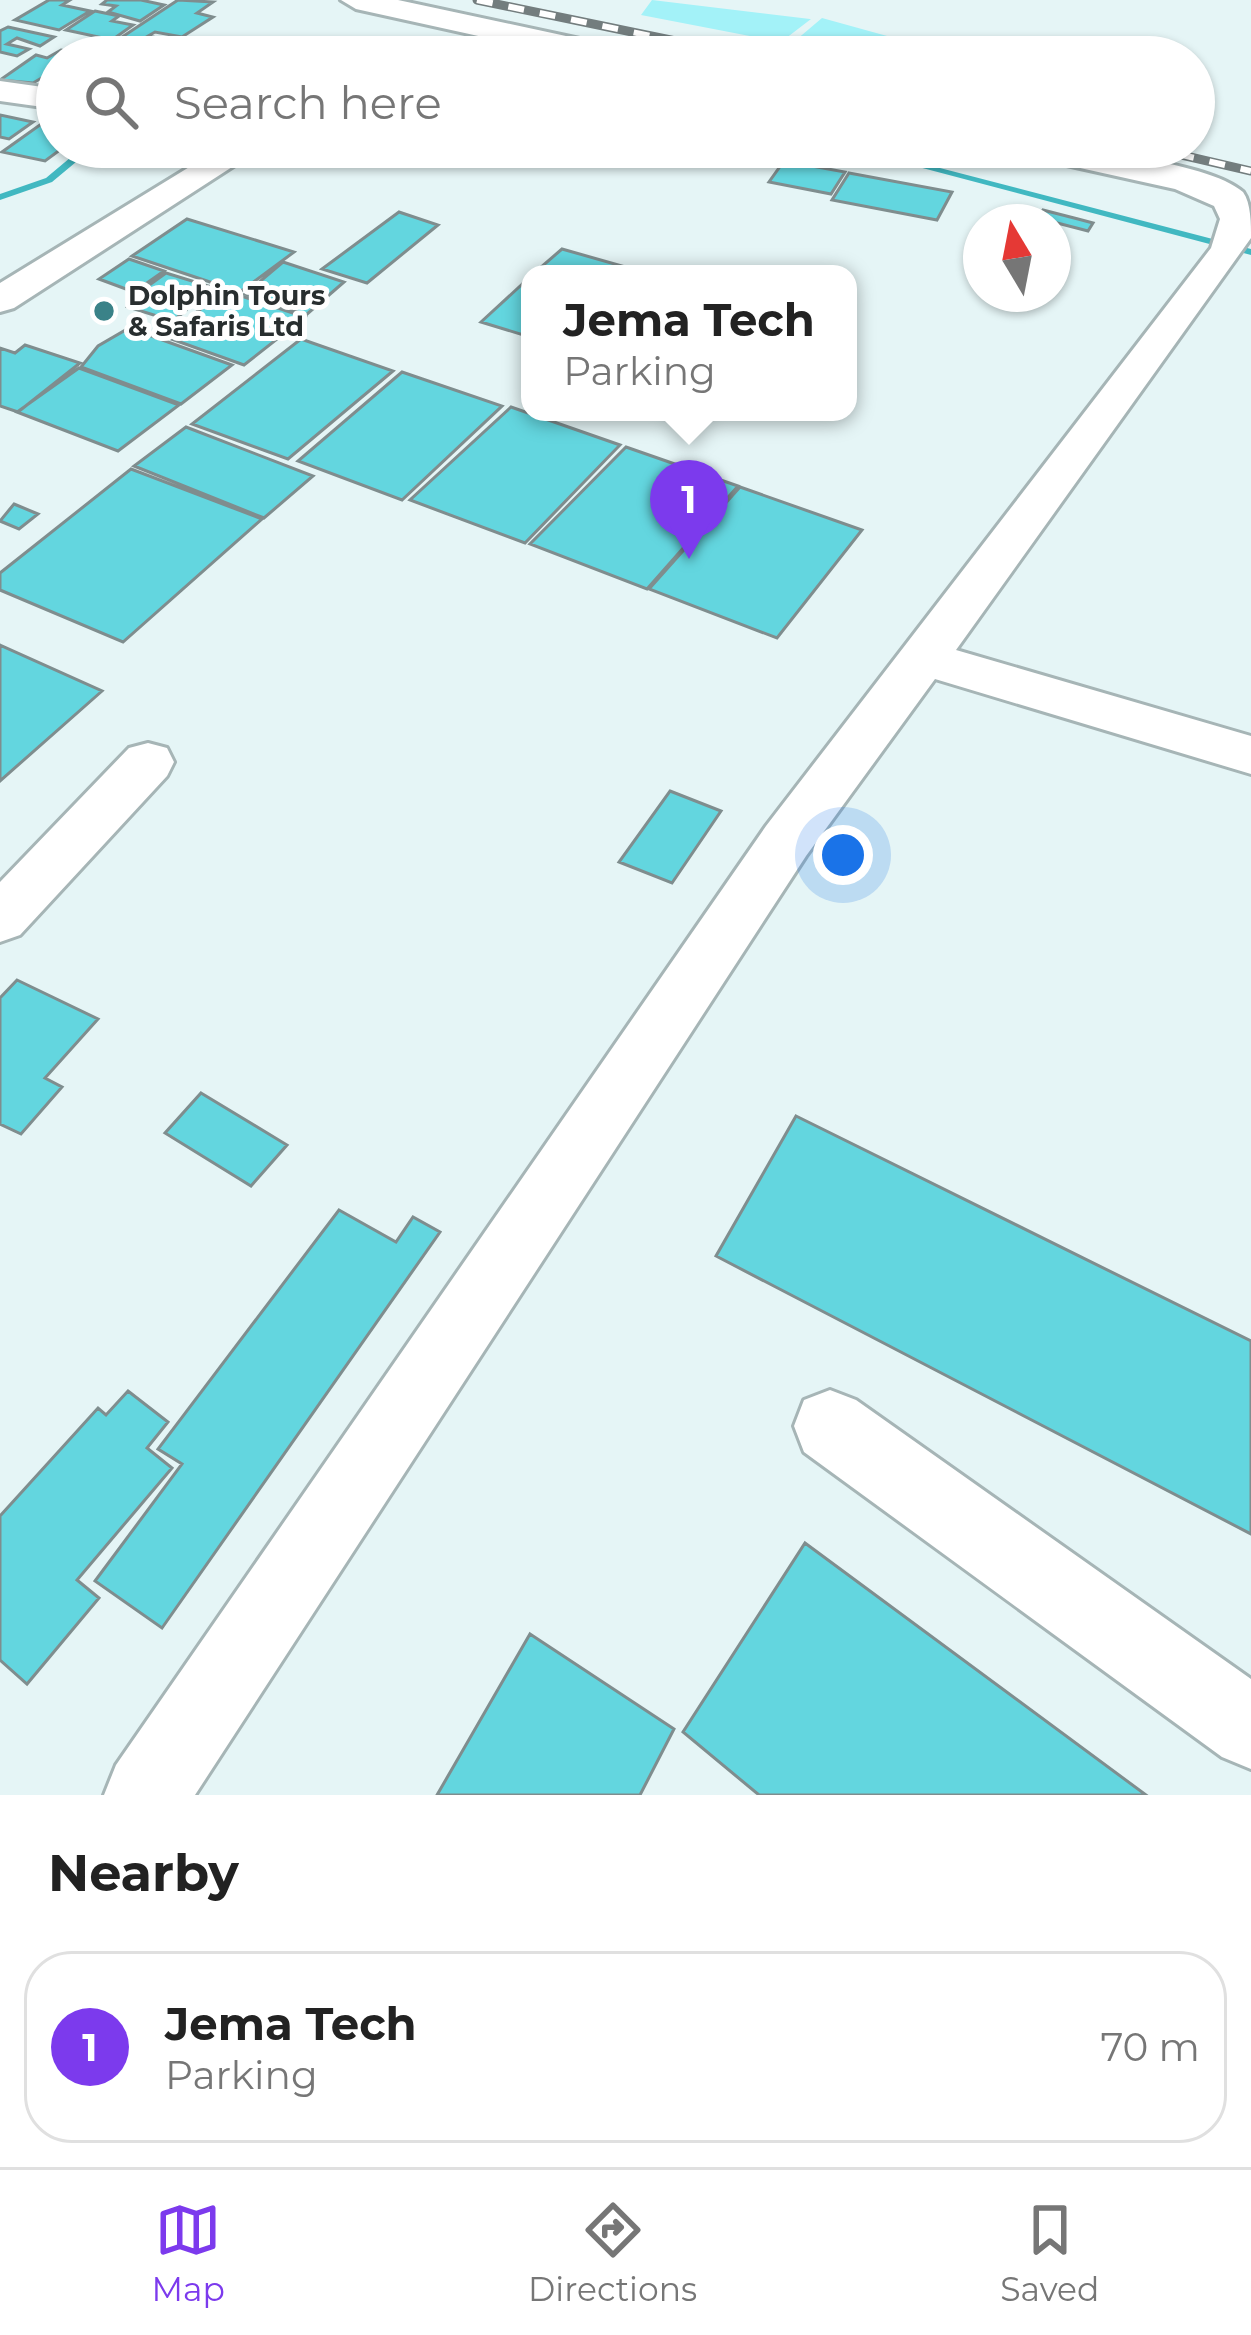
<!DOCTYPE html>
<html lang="en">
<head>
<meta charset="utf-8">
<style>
	body { margin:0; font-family:Montserrat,sans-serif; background:#f2f2f2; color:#222 }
	.compass { position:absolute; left:963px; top:204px; width:108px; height:108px; border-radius:50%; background:#fff; box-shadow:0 3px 9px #0004; rotate:350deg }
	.you { position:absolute; left:843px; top:855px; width:42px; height:42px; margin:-30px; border:9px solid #fff; border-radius:50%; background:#1a73e8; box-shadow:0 0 0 18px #1a73e833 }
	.badge { display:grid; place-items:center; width:78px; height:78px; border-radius:50%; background:#7c3aed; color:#fff; font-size:39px; font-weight:700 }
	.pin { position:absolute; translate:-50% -99px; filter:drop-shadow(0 3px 6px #0008) }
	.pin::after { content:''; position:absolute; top:63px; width:42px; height:36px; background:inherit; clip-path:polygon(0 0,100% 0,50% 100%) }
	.popup { position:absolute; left:521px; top:265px; width:336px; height:156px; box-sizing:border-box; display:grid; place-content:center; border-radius:24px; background:#fff; filter:drop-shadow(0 3px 9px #0005); font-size:39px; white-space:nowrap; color:#767676 }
	.popup b { font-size:45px; color:#222 }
	.popup::after { content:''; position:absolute; left:50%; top:100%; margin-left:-24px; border:24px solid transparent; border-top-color:#fff }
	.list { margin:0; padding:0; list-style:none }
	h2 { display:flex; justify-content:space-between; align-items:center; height:156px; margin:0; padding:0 48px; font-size:51px }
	h2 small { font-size:39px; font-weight:400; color:#767676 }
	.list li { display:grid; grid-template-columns:78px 1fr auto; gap:36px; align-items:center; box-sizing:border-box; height:192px; margin:0 24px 24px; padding:0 24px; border:3px solid #e0e0e0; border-radius:48px }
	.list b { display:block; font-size:45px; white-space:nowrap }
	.list p { margin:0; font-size:39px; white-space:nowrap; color:#767676 }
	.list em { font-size:39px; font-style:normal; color:#767676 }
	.icon { flex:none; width:66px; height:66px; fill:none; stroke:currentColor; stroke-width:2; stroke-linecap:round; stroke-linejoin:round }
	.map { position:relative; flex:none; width:1251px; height:1795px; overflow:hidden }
	.search { position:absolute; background:#fff; box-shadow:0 3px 9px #0004; left:36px; right:36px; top:36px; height:132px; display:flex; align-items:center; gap:30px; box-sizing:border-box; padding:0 42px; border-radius:66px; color:#767676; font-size:45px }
	.sheet { height:372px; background:#fff }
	nav { display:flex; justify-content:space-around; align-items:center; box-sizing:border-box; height:168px; border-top:3px solid #e0e0e0; background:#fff; font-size:33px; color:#767676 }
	nav a { display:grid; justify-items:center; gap:6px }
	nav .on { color:#7c3aed }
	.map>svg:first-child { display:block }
</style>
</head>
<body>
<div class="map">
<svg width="1251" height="1795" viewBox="0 0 1251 1795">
	<rect width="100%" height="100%" fill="#e5f5f6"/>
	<!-- green -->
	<path fill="#a3f2f8" d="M652 0 810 19H811L781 42 641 15Z
		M822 18 963 57H839L789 46Z"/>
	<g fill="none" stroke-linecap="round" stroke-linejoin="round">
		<!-- stream -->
		<path fill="#41b8c1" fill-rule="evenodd" d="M334 54H373L377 57H330Z
			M83 147H94L52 182 0 200V194L46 178Z
			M843 147H859L1251 249V255Z"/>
	</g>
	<!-- building -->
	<path fill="#63d6df" stroke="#7f8d8e" stroke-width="3" d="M49 0H70L62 5 90 11 59 30 15 20Z
		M107 0H141L164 5 140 21 108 12 116 6 102 4Z
		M178 0 213 2 197 13 213 17 182 37 155 32 148 36 176 42 163 51 116 41Z
		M95 11 119 16 112 21 133 25 112 40 66 30Z
		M8 27 54 37 40 46 17 38 7 44 29 49 17 56 0 52V31Z
		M116 44 161 54 99 56Z
		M61 50 81 55 57 57V69L33 83 0 80 36 55 47 58Z
		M0 115 33 122 9 139 0 137Z
		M44 122 57 124V147H64L45 161 2 152Z
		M784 161 845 172 831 194 769 182Z
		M849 173 952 192 937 220 832 200Z
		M1043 210 1078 219 1093 223 1088 231 1038 218Z
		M399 212 438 225 367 283 322 269Z
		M187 219 294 252 240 292 132 256Z
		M562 249 650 274H533Z
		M129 259 164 271 134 292 99 279Z
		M283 262 344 282 306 315 245 294Z
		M166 273 215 288 190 307 141 291Z
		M530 277V337L481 322Z
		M226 291 305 317 244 365 163 336Z
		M141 297 185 311 173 321 128 307Z
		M129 328 232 365 181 404 81 367 98 346Z
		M301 339 393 371 288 459 192 424Z
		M25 345 80 363 18 412 0 406V348L15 353Z
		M79 368 179 405 118 451 17 412Z
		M402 372 502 406 402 500 298 461Z
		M511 407 620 445 525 543 410 500Z
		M186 427 313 476 264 518 134 466Z
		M626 447 738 486 647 589 530 544Z
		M131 469 262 519 123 642 0 590V573Z
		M740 487 862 530 777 638 649 589Z
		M14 504 38 514 19 529 0 521Z
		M0 645 102 691 0 781Z
		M670 791 721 811 672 883 619 862Z
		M17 980 98 1019 45 1078 62 1087 21 1134 0 1124V998Z
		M201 1093 287 1145 251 1186 165 1133Z
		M796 1116 1251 1341V1534L716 1256Z
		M339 1210 396 1242 413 1217 440 1232 162 1628 95 1581 182 1464 158 1449Z
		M128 1391 168 1422 147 1448 172 1468 77 1580 99 1598 27 1684 0 1660V1516L98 1408 106 1415Z
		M805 1543 1146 1795H759L683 1732Z
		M530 1634 674 1729 640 1795H437Z"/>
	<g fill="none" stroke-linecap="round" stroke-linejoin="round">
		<!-- minor casing -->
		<g stroke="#a6b5b6" stroke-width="6">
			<path id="minor" d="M341 0H398L617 47 633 57H574L356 9Z
				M0 81 57 89V109L0 101Z
				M222 147H263L14 308 0 312V283Z
				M1012 147C1062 147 1205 159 1243 192 1251 203 1251 224 1251 238L956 650 1251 736V774L935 679 806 856 195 1795H104L116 1765 766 826 1211 248 1220 219 1214 206 1175 189 1017 154Z
				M148 743 167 748 174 762 167 776 20 935 0 942V882L129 748Z
				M830 1390 856 1400 1251 1679V1769L1222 1757 804 1452 794 1426 804 1400Z"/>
		</g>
		<!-- minor -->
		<use href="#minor" fill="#fff" fill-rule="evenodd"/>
		<!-- rail casing -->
		<g stroke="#737d7e" stroke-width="9">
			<path id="rail" d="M477 0 753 57
				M1147 147 1251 171"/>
		</g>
		<!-- rail -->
		<use href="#rail" stroke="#fff" stroke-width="6" stroke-dasharray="16" stroke-linecap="butt"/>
	</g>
	<!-- markers -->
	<circle fill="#3a8288" stroke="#fff" stroke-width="4.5" cx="104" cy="311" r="12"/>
	<g text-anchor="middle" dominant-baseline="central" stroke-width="10" stroke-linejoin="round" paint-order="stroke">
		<!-- far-poi labels -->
		<g font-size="27" font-weight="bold" fill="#282e2f" stroke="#fff" text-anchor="start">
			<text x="128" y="295">Dolphin Tours<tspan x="128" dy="31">&amp; Safaris Ltd</tspan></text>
		</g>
	</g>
</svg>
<svg class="compass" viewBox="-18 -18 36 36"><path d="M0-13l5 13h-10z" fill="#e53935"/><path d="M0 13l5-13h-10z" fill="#767676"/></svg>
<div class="you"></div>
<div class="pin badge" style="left:689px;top:559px">1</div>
<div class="popup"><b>Jema Tech</b>Parking</div>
<div class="search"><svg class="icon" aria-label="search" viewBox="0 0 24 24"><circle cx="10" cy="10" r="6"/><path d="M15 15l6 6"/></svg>Search here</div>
</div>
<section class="sheet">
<h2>Nearby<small></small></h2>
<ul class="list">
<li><span class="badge">1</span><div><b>Jema Tech</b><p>Parking</p></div><em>70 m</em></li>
</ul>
</section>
<nav>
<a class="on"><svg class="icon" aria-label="map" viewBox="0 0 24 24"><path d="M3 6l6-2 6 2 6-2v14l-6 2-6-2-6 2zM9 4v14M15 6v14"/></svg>Map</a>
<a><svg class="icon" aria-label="directions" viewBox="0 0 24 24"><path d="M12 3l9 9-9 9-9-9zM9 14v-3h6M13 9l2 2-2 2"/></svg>Directions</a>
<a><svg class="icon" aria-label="saved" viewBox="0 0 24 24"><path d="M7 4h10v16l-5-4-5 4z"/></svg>Saved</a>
</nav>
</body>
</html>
